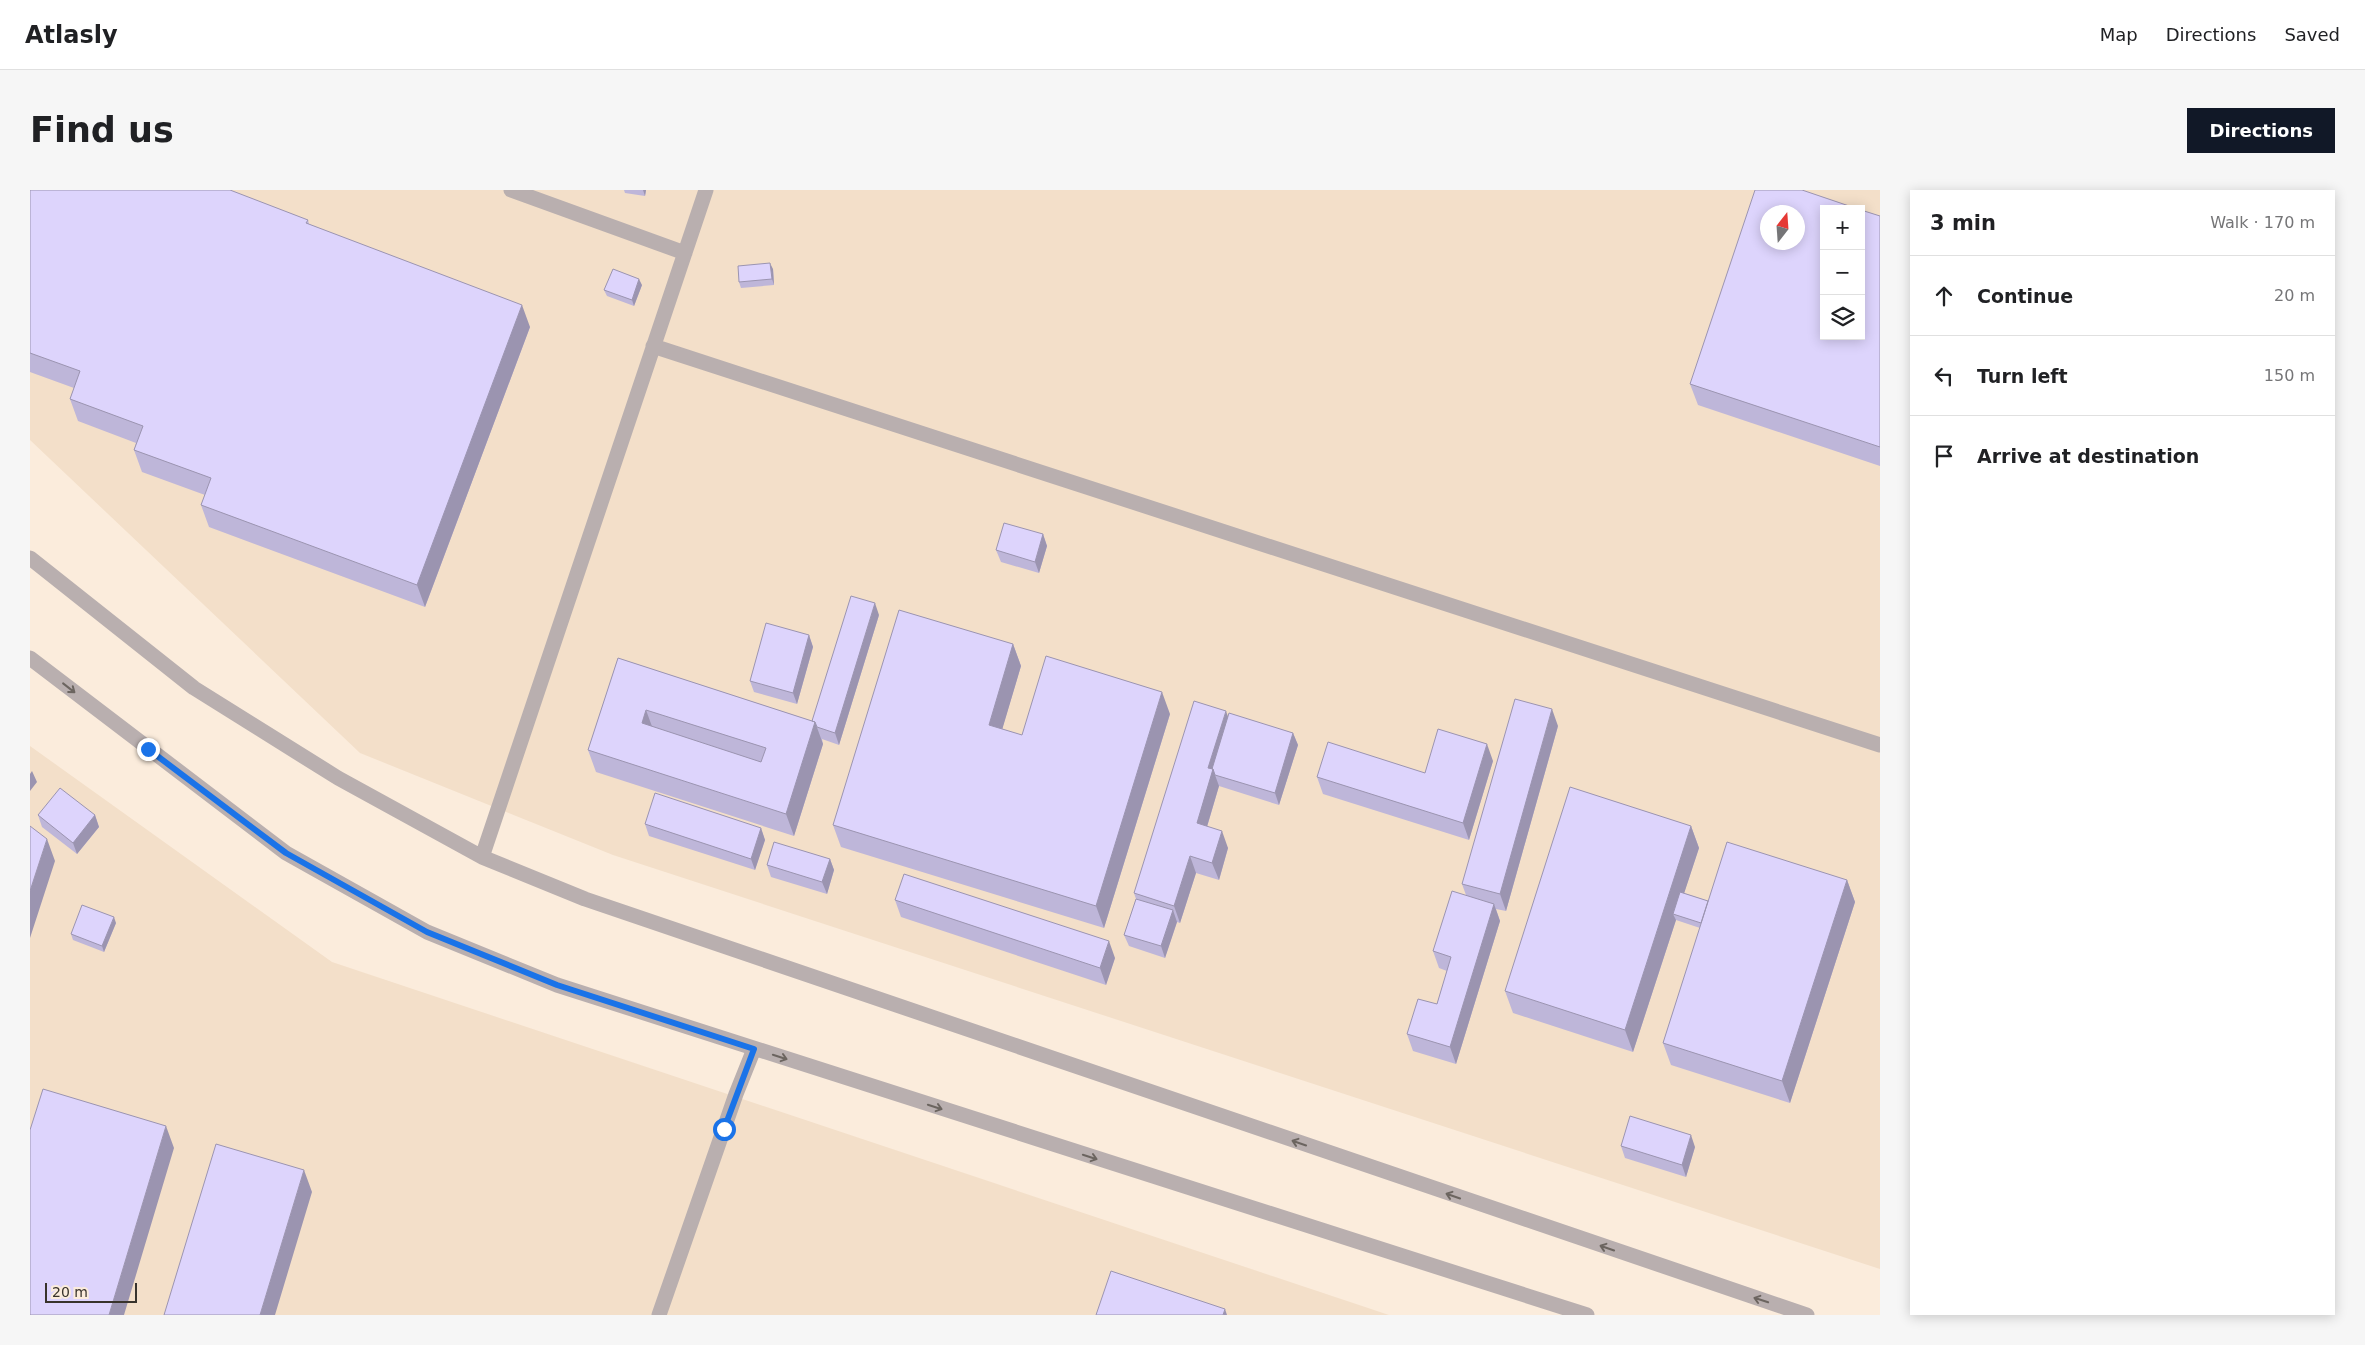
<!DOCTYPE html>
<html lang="en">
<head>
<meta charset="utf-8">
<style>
	body { margin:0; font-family:"DejaVu Sans",sans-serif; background:#f6f6f6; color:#202124 }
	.controls { position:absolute; right:15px; top:15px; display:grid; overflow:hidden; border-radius:0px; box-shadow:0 2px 12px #0003 }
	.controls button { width:45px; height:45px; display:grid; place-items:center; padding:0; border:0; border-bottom:1px solid #e0e0e0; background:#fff; color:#202124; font:25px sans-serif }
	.compass { position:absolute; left:1730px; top:15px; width:45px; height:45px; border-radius:50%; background:#fff; box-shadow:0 2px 12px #0003; rotate:17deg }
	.scale { position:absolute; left:15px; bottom:12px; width:92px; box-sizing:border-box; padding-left:5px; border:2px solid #38332c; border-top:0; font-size:14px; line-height:18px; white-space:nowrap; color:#38332c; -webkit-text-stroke:4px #fbecdc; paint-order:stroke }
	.stop { position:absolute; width:15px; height:15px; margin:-11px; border:4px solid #1a73e8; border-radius:50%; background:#fff }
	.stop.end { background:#1a73e8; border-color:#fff; box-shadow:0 1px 5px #0008 }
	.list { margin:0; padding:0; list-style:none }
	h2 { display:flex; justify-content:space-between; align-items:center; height:65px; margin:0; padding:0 20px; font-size:21px }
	h2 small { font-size:16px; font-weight:400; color:#757577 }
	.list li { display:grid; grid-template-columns:32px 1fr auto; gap:15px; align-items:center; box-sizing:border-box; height:80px; padding:0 20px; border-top:1px solid #e0e0e0 }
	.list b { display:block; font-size:19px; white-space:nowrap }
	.list em { font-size:16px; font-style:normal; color:#757577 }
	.icon { flex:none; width:28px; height:28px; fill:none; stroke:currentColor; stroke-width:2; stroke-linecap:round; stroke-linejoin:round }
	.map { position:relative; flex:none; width:1850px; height:1125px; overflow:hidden; border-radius:0px }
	header { display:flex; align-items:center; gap:30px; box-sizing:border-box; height:70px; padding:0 25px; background:#fff; border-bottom:1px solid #e0e0e0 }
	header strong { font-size:24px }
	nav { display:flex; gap:28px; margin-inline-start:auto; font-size:18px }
	.intro { display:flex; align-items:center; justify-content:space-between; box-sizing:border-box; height:120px; padding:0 30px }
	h1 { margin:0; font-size:35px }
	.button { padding:12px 22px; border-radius:0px; background:#111827; color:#fff; font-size:18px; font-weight:700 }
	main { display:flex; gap:30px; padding:0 30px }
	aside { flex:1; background:#fff; border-radius:0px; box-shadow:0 2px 12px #0003 }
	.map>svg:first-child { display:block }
</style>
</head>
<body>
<header>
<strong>Atlasly</strong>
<nav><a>Map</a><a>Directions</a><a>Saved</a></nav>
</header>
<div class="intro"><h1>Find us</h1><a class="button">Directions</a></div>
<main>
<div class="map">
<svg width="1850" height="1125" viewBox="0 0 1850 1125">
	<rect width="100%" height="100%" fill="#fbecdc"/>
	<!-- built -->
	<path fill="#f3dfc9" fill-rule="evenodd" d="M0 0H1850V1079L583 665 330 563 0 250ZM1794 19H1831V146H1794ZM1738 22H1768V52H1738Z
		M0 556 302 772 1359 1125H0Z"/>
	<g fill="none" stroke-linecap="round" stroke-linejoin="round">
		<!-- minor -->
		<path stroke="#b9afaf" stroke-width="15" d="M481 0 655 63
			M623 156 1850 555
			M0 368 164 498 308 588 452 667 555 709 1777 1125
			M0 468 256 663 397 742 527 795 1557 1125
			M452 667 676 0
			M629 1125 706 904 724 859"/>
	</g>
	<!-- wall -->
	<path fill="#beb6d9" d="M0 0 278 30 279 34 500 137 395 417 179 337 171 315 175 305 112 282 104 260 106 253 48 231 40 209 44 198 0 182Z
		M594 0H616L615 6 595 3Z
		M1850 26V276L1668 215 1660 194Z
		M743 79 744 95 711 98 709 92Z
		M612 95 604 116 577 106 574 100Z
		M1013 344 1017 356 1009 383 971 372 966 360Z
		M849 425 809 555 792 549 793 554 764 646 566 582 558 560 588 468 782 531Z
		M779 445 783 457 767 514 724 502 720 491Z
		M983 454 991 476 972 539 992 545 1140 524 1074 738 811 657 803 635Z
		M1198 526 1263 543 1268 555 1249 615 1189 596 1177 637 1198 658 1189 690 1166 683 1150 733 1147 732 1135 768 1099 756 1094 745 1106 709 1104 703Z
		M1528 536 1476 721 1466 719 1470 731 1426 874 1383 861 1377 844 1407 814 1417 781 1409 778 1403 761 1436 705 1432 694Z
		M1463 571 1439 650 1293 604 1287 587 1395 583Z
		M8 625H65L69 637 47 664 12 637Z
		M615 634 731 638 735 650 725 680 619 646Z
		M1661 636 1669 658 1654 703 1678 711 1817 690 1825 712 1760 913 1641 875 1633 853 1670 738 1646 730 1603 862 1483 823 1475 801Z
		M800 669 804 680 797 704 741 687 737 675Z
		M865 710 1085 768 1076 795 871 727Z
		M86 733 74 762 43 750 41 744Z
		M1591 956 1665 957 1656 987 1595 968Z"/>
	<!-- shaded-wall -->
	<path fill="#9b94b0" d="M613 0H616L615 6Z
		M740 73 743 79 744 95 742 89Z
		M609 89 612 95 604 116 602 110Z
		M492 115 500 137 395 417 387 395Z
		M1013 344 1017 356 1009 383 1005 372Z
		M845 413 849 425 809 555 805 543Z
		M779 445 783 457 767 514 763 503Z
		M983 454 991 476 967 557 959 535Z
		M1132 502 1140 524 1074 738 1066 716Z
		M1522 519 1528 536 1476 721 1470 704Z
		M616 520 624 542 612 533Z
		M1196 521 1202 538 1185 585 1189 596 1173 650 1167 633 1178 578Z
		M785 532 793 554 764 646 756 624Z
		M1263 543 1268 555 1249 615 1245 603Z
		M1457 554 1463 571 1439 650 1433 633Z
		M2 581 7 592 0 601V584Z
		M65 625 69 637 47 664 43 653Z
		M1661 636 1669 658 1647 725 1643 724 1646 730 1603 862 1595 840Z
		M731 638 735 650 725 680 721 669Z
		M1192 641 1198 658 1189 690 1182 673Z
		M17 649 25 671 0 748V701Z
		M1160 666 1166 683 1150 733 1144 716Z
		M800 669 804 680 797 704 792 692Z
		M1817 690 1825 712 1760 913 1752 891Z
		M1464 714 1470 731 1426 874 1420 857Z
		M1143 720 1147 732 1135 768 1131 756Z
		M84 727 86 733 74 762 72 756Z
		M1079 751 1085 768 1076 795 1070 778Z
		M136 936 144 958 94 1125H79Z
		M1661 945 1665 957 1656 987 1652 975Z
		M274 980 282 1002 245 1125H230Z
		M1195 1119 1197 1125H1193Z"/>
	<!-- building -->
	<path fill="#ddd4fc" stroke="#9b94b0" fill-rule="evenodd" d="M0 0H200L278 30 276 33 492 115 387 395 171 315 181 288 104 260 113 236 40 209 50 181 0 163Z
		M1725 0H1772L1828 19H1794V146H1831V20L1850 26V257L1660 194ZM1738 22H1768V52H1738Z
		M740 73 742 89 709 92 708 76Z
		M583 79 609 89 602 110 574 100Z
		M974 333 1013 344 1005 372 966 360Z
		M821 406 845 413 805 543 787 537 785 532 782 531Z
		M869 420 983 454 959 535 992 545 1016 466 1132 502 1066 716 803 635Z
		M736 433 779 445 763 503 720 491Z
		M588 468 785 532 756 624 558 560ZM616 520 736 558 731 572 612 533Z
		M1485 509 1522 519 1470 704 1432 694Z
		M1164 511 1196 521 1178 578 1183 579 1167 633 1192 641 1182 673 1160 666 1144 716 1104 703Z
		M1199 523 1263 543 1245 603 1185 585 1183 579H1182Z
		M1408 539 1457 554 1433 633 1287 587 1298 552 1395 583Z
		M1540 597 1661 636 1595 840 1475 801Z
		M30 598 65 625 43 653 8 625Z
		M625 603 731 638 721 669 615 634Z
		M0 636 17 649 0 701Z
		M744 652 800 669 792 692 737 675Z
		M1697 652 1817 690 1752 891 1633 853Z
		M874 684 1079 751 1070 778 865 710Z
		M1422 701 1464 714 1420 857 1377 844 1388 809 1407 814 1421 767 1403 761Z
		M1650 702 1678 711 1671 733 1643 724Z
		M1106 709 1143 720 1131 756 1094 745Z
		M52 715 84 727 72 756 41 744Z
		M13 899 136 936 79 1125H0V940Z
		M1600 926 1661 945 1652 975 1591 956Z
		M186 954 274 980 230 1125H134Z
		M1081 1081 1195 1119 1193 1125H1066Z"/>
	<!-- one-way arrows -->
	<defs><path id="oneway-shaft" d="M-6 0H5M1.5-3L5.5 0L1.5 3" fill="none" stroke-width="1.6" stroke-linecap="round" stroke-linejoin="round" transform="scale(1.25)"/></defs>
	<g stroke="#6c6560">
		<use href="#oneway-shaft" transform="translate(39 498) rotate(38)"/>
		<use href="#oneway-shaft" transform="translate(750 867) rotate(18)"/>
		<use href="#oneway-shaft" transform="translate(905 917) rotate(18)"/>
		<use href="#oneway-shaft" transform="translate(1269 953) rotate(-161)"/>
		<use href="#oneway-shaft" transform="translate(1060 967) rotate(18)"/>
		<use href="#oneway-shaft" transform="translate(1423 1006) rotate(-161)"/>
		<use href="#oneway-shaft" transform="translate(1577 1058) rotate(-161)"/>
		<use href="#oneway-shaft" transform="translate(1731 1110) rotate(-162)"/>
	</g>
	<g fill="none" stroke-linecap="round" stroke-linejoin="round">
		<!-- route -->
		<path stroke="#1a73e8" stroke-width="6" d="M118 559 256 663 397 742 527 795 724 859 694 939"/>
	</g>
</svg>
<div class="controls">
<button>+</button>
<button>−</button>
<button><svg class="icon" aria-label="layers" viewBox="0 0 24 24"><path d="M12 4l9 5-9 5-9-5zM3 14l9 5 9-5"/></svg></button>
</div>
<svg class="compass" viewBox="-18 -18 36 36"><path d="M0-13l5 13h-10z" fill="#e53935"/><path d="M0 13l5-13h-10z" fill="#757577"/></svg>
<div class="scale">20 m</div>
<div class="stop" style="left:694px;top:939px"></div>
<div class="stop end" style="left:118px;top:559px"></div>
</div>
<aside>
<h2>3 min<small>Walk · 170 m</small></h2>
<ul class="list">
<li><svg class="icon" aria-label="ahead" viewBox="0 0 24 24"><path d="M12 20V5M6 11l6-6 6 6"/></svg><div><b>Continue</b></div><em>20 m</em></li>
<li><svg class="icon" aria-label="left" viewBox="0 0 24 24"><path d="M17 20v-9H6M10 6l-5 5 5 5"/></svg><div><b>Turn left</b></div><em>150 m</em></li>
<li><svg class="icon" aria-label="arrive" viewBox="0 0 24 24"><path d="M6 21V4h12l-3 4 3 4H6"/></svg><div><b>Arrive at destination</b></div></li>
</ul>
</aside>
</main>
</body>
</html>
